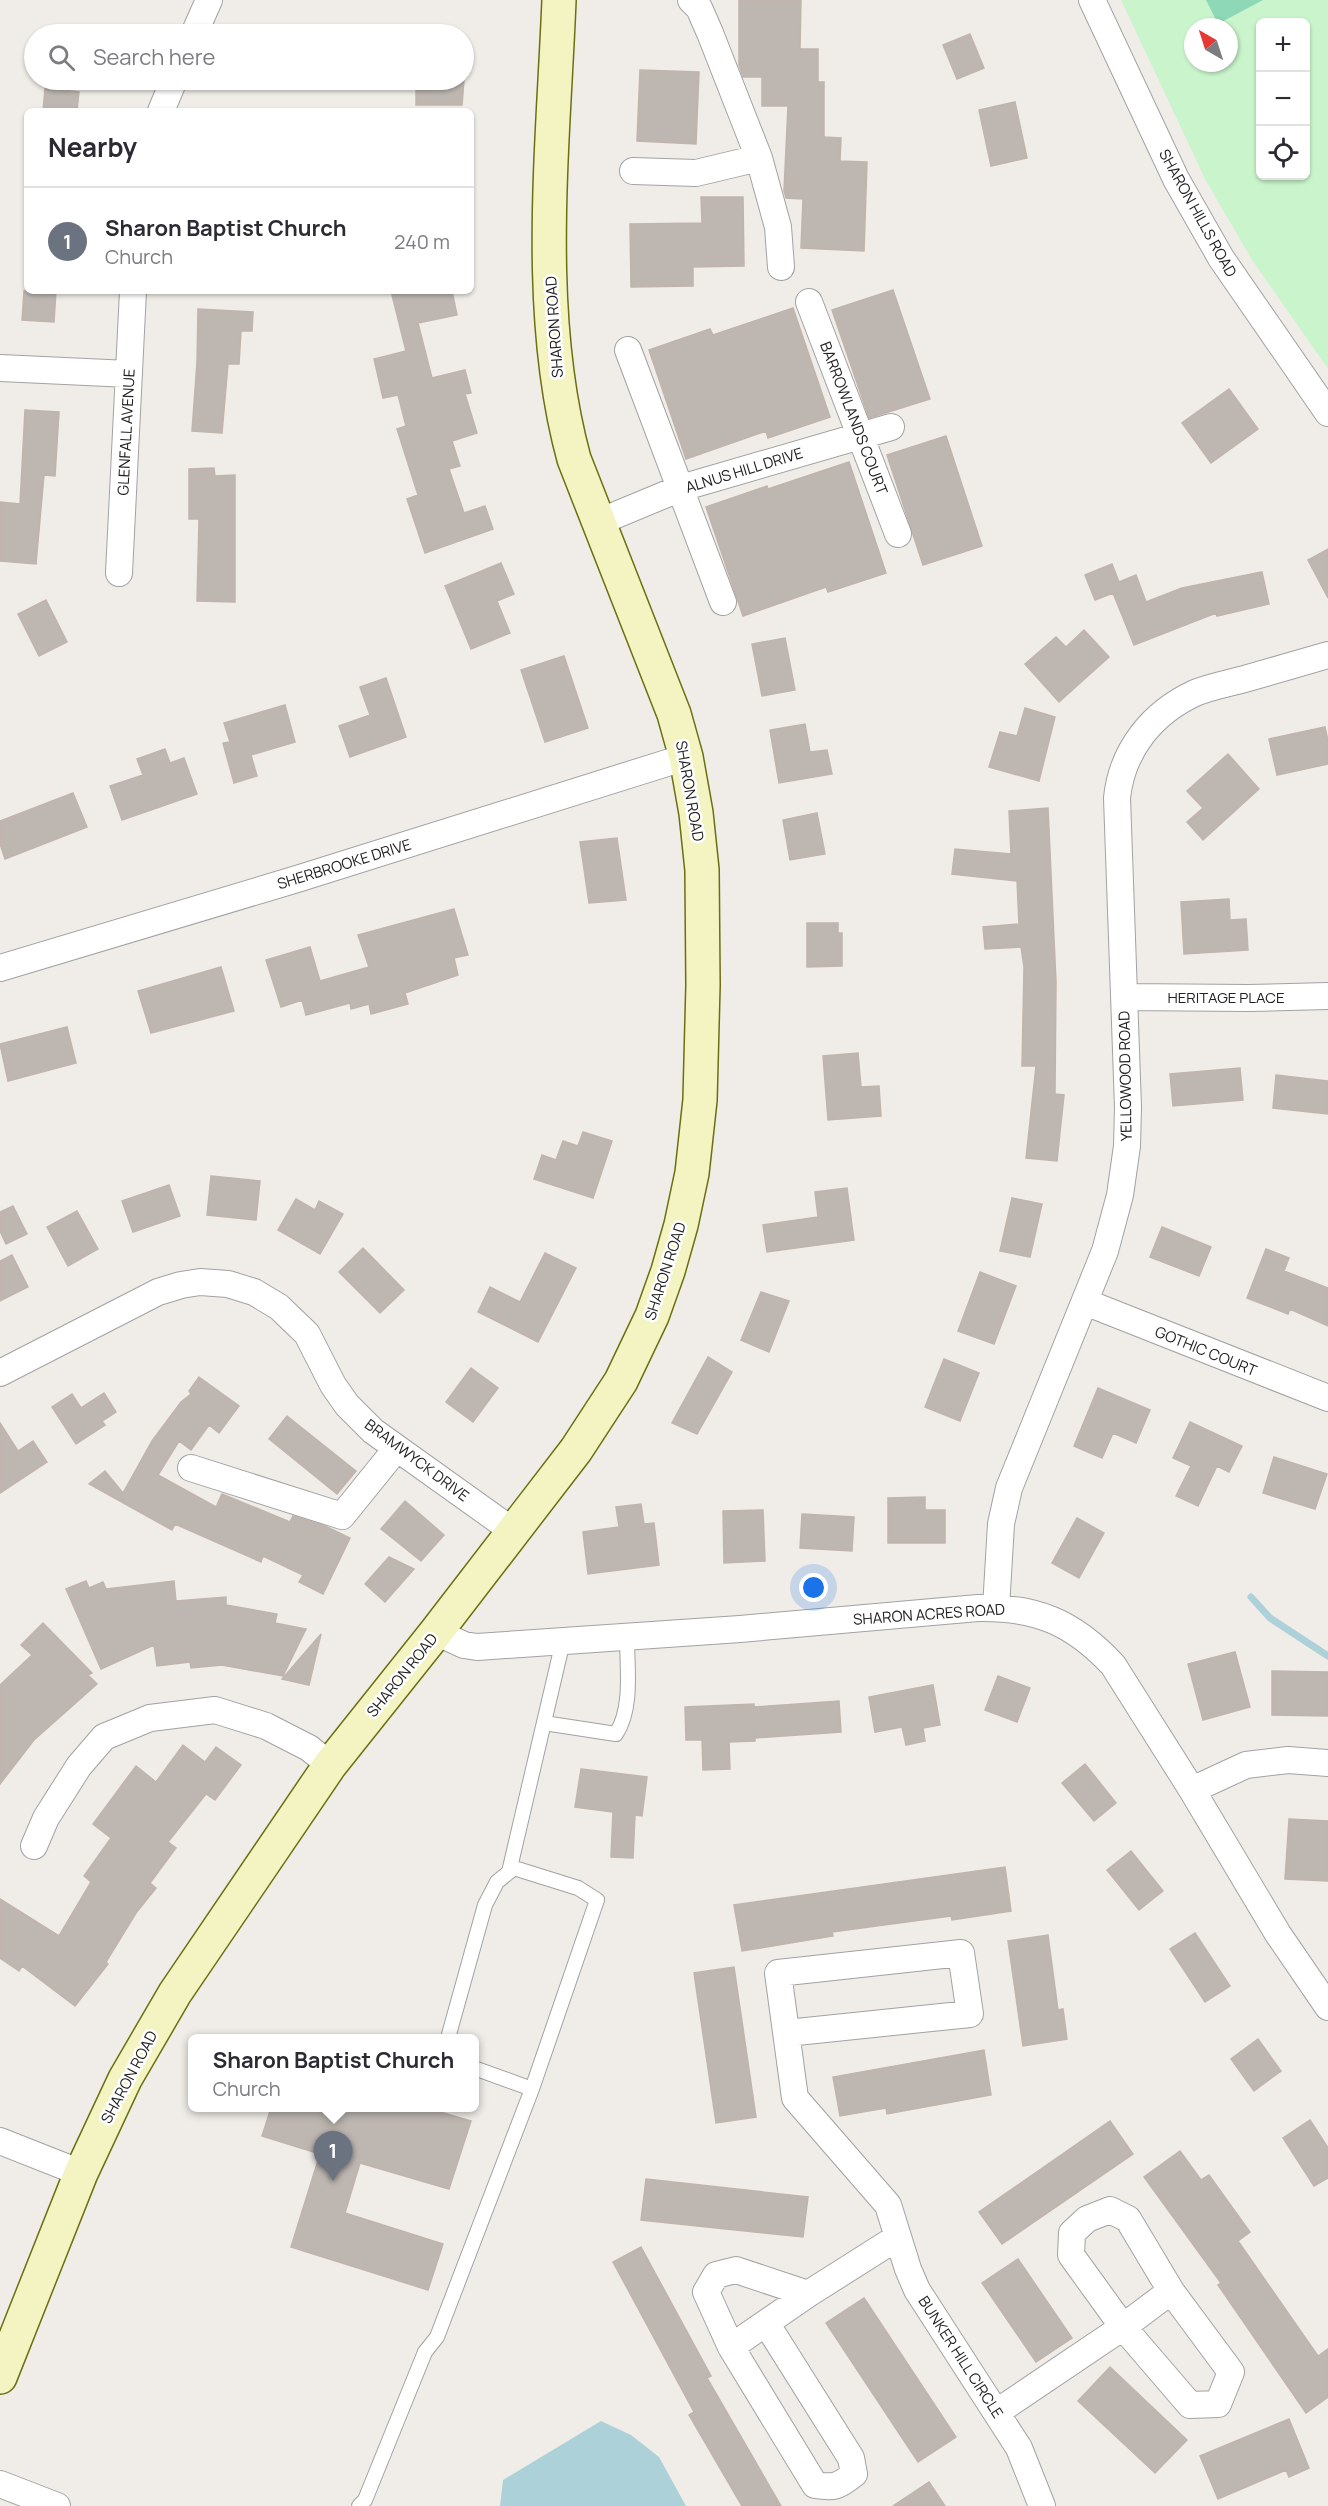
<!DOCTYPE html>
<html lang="en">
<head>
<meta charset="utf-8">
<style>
	body { margin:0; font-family:Manrope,sans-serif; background:#f2f2f3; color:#2b2b33 }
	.controls { position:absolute; right:18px; top:18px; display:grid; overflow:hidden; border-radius:9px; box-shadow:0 2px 4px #0004 }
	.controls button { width:54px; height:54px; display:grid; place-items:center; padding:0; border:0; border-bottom:2px solid #e1e1e2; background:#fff; color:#2b2b33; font:30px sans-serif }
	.compass { position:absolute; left:1184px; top:18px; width:54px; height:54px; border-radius:50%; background:#fff; box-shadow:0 2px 4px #0004; rotate:321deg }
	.you { position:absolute; left:814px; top:1588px; width:21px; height:21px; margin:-15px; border:4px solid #fff; border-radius:50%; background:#1a73e8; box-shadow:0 0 0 9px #1a73e833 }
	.badge { display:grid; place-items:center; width:39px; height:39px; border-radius:50%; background:#0f766e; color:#fff; font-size:20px; font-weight:700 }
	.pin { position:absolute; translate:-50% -50px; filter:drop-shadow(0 2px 3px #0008) }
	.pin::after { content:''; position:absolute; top:32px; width:21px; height:18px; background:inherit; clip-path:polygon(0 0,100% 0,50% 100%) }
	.popup { position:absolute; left:188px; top:2034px; width:291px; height:78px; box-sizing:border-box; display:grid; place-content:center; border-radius:9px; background:#fff; filter:drop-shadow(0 2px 4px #0005); font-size:20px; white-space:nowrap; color:#7c7c81 }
	.popup b { font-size:22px; color:#2b2b33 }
	.popup::after { content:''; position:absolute; left:50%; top:100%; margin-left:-12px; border:12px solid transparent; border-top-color:#fff }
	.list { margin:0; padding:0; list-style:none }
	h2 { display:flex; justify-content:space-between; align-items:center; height:78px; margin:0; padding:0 24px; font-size:26px }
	h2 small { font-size:20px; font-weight:400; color:#7c7c81 }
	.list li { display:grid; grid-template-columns:39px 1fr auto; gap:18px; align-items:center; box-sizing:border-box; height:108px; padding:0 24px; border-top:2px solid #e1e1e2 }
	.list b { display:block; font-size:22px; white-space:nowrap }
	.list p { margin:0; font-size:20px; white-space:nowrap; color:#7c7c81 }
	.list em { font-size:20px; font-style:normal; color:#7c7c81 }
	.icon { flex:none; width:33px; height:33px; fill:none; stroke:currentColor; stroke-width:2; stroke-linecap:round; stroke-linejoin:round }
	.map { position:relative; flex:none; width:1328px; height:2506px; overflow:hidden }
	.search { position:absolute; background:#fff; box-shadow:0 2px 4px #0004; left:24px; top:24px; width:450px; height:66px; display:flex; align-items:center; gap:15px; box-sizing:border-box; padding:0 21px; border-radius:33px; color:#7c7c81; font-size:22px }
	.panel { position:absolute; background:#fff; box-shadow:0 2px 4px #0004; left:24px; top:108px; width:450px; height:186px; border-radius:9px }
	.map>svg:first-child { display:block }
</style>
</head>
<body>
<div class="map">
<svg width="1328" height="2506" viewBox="0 0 1328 2506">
	<rect width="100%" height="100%" fill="#f0ede8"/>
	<!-- park -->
	<path fill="#caf5cc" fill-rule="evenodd" d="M1121 0H1328V369L1252 260 1205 179ZM1260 22H1306V176H1260ZM1193 27H1229V63H1193Z"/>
	<!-- pitch -->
	<path fill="#8ed8b8" d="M1206 0H1263L1218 24Z"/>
	<!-- water -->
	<path fill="#add1d9" d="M601 2421 631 2435 659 2457 686 2506H500L503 2480Z"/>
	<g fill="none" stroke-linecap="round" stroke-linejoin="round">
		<!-- stream -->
		<path stroke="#add1d9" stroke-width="7" d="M1251 1597 1270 1618 1328 1656"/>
	</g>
	<!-- building -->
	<path fill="#bdb6b1" stroke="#c1b4ac" stroke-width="1.5" d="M739 0H801L800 49H818V82H824V137L841 138 840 161 867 162 864 251 801 248 803 199 786 198 784 191 788 106H762V77H743L739 65Z
		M970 34 984 68 957 79 943 45Z
		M640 70 699 72 696 144 637 141Z
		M416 80H464L462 105H416Z
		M45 88 79 92 77 111H43Z
		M1015 102 1027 158 991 166 979 110Z
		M701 197H743L744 266 693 267V286L631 287 630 224 702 223Z
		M893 290 930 399 869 418 832 310Z
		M24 291H56L54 322 22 320Z
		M391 291H452L457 315 418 323 432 378 465 370 471 393 465 394 477 433 452 441 460 466 449 469 464 513 485 506 493 529 425 553 407 499 418 495 397 429 406 426 398 395 383 398 374 359 406 351Z
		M793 308 830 417 768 438 766 431 686 459 649 350 710 329 713 335Z
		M198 309 253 312 252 331H241L239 364H228L222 433 192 431 197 362Z
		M1229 389 1258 429 1211 463 1182 423Z
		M25 410 59 412 55 476 44 475 36 564 0 561V502L20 504Z
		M946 436 982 546 923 565 887 455Z
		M849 462 886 573 828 592 826 587 743 616 706 507 767 486 768 489Z
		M214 468 215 476 235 475V602L197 601 199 519H189V469Z
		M1328 549V598L1308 560Z
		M501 563 514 594 497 601 510 633 471 649 445 586Z
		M1112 564 1119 582 1136 575 1146 602 1182 588 1262 572 1269 604 1217 616 1216 613 1134 645 1113 593 1095 600 1085 575Z
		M46 600 67 642 39 656 18 614Z
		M1084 630 1109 657 1059 702 1025 664 1056 637 1066 647Z
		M785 638 795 690 762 696 752 644Z
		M564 656 588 728 545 742 521 670Z
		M386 678 406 737 350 757 339 726 370 715 360 687Z
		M285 705 295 742 251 755 257 776 234 783 223 743 230 742 224 723Z
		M1025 708 1055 717 1039 781 989 767 1000 732 1017 736Z
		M805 724 810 752 827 750 832 774 779 783 770 730Z
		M1325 727 1328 741V764L1277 775 1269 739Z
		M165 749 170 763 184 758 197 794 122 820 110 786 143 775 137 759Z
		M1228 754 1259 789 1203 840 1187 822 1203 808 1187 791Z
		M73 793 87 827 5 859 0 844V821Z
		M1048 808 1056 982 1055 1094 1064 1095 1057 1161 1026 1158 1036 1066H1022L1024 967 1021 947 985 949 983 927 1019 924 1017 881 952 874 955 849 1011 854 1009 811Z
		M817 813 825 854 790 860 783 820Z
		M617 838 626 900 589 903 580 842Z
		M1229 899 1230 920 1246 919 1248 950 1184 954 1181 902Z
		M454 909 468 955 454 958 458 975 405 993 408 1004 371 1014 369 1004 351 1009 350 1003 306 1015 302 1000 281 1007 266 960 310 947 320 981 369 967 358 935Z
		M807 923H838V933H842V966L807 967Z
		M221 967 234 1011 151 1033 138 991Z
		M67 1027 76 1063 8 1081 0 1044Z
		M858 1053 861 1087 879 1086 881 1116 828 1120 823 1056Z
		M1240 1068 1243 1100 1173 1106 1170 1074Z
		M1276 1075 1328 1081V1114L1273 1108Z
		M583 1132 612 1141 593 1198 534 1179 542 1155 556 1160 563 1141 578 1146Z
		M211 1176 260 1181 256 1220 207 1215Z
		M169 1185 180 1216 133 1232 122 1201Z
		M847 1188 854 1240 767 1252 763 1225 818 1217 815 1192Z
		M1012 1198 1042 1204 1030 1257 1000 1251Z
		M296 1199 315 1210 319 1201 343 1214 320 1254 278 1230Z
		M13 1206 27 1234 6 1244 0 1231V1212Z
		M77 1211 98 1249 68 1266 47 1227Z
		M1162 1227 1211 1247 1199 1276 1150 1257Z
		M363 1248 404 1290 380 1313 339 1272Z
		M1266 1249 1289 1258 1284 1271 1328 1288V1326L1290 1309 1288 1314 1247 1298Z
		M545 1253 576 1268 538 1342 478 1312 490 1287 520 1302Z
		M12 1255 28 1287 0 1301V1261Z
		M980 1272 1016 1286 994 1344 958 1331Z
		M761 1292 789 1301 769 1352 741 1340Z
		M708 1357 732 1372 697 1434 672 1423Z
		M944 1359 979 1373 960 1421 925 1407Z
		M471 1368 498 1388 473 1422 446 1402Z
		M199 1377 239 1406 219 1433 209 1425 191 1450 179 1441 158 1475 216 1507 222 1494 290 1522 293 1516 325 1526 350 1538 323 1594 299 1582 303 1575 263 1556 261 1562 175 1524 172 1530 89 1484 105 1471 123 1493 152 1441 181 1402 191 1394 189 1391Z
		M1098 1388 1150 1410 1136 1443 1113 1433 1102 1458 1074 1446Z
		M104 1393 116 1412 102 1421 105 1425 76 1444 52 1407 72 1394 81 1408Z
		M287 1416 356 1471 337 1494 269 1439Z
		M1190 1422 1242 1446 1229 1472 1217 1466 1198 1506 1176 1496 1191 1466 1173 1458Z
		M0 1423 18 1451 33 1441 47 1462 0 1493Z
		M1274 1457 1327 1474 1315 1509 1263 1493Z
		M925 1497V1510H945V1543H888V1498Z
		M405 1501 444 1535 421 1561 381 1529Z
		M641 1504 644 1524 654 1523 659 1565 588 1574 583 1532 619 1527 616 1507Z
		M763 1510 765 1561 724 1563 723 1511Z
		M802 1514 854 1517 852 1551 800 1548Z
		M1077 1518 1104 1533 1079 1578 1052 1563Z
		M389 1557 414 1569 385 1602 365 1584Z
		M86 1581 89 1588 103 1582 106 1589 174 1581 176 1601 226 1597V1605L277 1614 275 1623 306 1629 283 1676 222 1665 191 1668 190 1662 157 1666 154 1645 101 1669 66 1589Z
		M43 1623 92 1673 88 1675 97 1684 34 1740 0 1784V1685L32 1655 21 1645Z
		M321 1634 309 1685 282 1679Z
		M1235 1652 1250 1707 1203 1720 1188 1664Z
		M1272 1671 1328 1672V1716L1272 1715Z
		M998 1676 1030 1688 1017 1722 985 1710Z
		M933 1685 940 1725 923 1728 925 1741 906 1745 902 1727 875 1732 869 1697Z
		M839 1701 841 1732 755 1738V1741L729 1742 730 1769 703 1770 702 1740H686L685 1707 754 1704V1707Z
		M183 1745 205 1762 216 1747 241 1765 215 1800 206 1794 168 1842 176 1848 150 1883 156 1888 136 1913 106 1962 108 1964 75 2006 22 1966 19 1971 0 1958V1899L59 1936 91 1882 84 1876 111 1838 93 1824 136 1766 156 1782Z
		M1085 1764 1116 1803 1094 1821 1062 1783Z
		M581 1769 647 1777 642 1816 635 1815 633 1858 611 1857 613 1812 575 1807Z
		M1289 1819 1328 1821V1881L1285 1879Z
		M1131 1851 1163 1891 1139 1910 1107 1870Z
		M1005 1867 1011 1911 952 1920 951 1916 832 1932 833 1936 742 1951 734 1905Z
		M1195 1933 1230 1986 1205 2002 1170 1949Z
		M1048 1935 1058 2010 1063 2009 1067 2039 1023 2046 1008 1941Z
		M734 1967 756 2117 716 2123 694 1973Z
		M1258 2039 1281 2071 1254 2091 1231 2059Z
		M984 2050 991 2095 887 2114 886 2108 840 2116 833 2077Z
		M271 2108H427L471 2121 449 2189 360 2163 345 2213 443 2244 428 2290 291 2247 320 2154 262 2136Z
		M1310 2120 1328 2148V2178L1314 2186 1283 2138Z
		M1110 2121 1133 2154 1002 2244 979 2212Z
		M1180 2151 1201 2180 1209 2175 1250 2232 1238 2241 1318 2356 1328 2349V2397L1306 2413 1218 2285 1221 2283 1144 2177Z
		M646 2179 808 2197 803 2237 641 2220Z
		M641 2247 711 2376 707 2378 781 2506H742L689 2415 694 2412 613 2262Z
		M1018 2259 1072 2338 1036 2362 982 2283Z
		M864 2298 956 2437 918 2462 826 2323Z
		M1110 2367 1187 2440 1155 2473 1078 2401Z
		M1289 2419 1309 2468 1289 2477 1286 2470 1218 2499 1200 2456Z
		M929 2482 945 2506H893Z"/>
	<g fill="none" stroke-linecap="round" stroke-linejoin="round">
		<!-- service casing -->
		<g stroke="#a2a2a2" stroke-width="16">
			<path id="service" d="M544 1723 616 1734C633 1708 627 1667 627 1637
				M509 1872 563 1641
				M474 2068 532 2089
				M359 2506 365 2500 425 2352 437 2337 532 2089 597 1900 578 1888 514 1868 497 1882 485 1905 448 2038"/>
		</g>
		<!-- minor casing -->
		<g stroke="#a2a2a2" stroke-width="28">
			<path id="minor" d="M691 0 699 8 710 33 759 158 778 227 781 267
				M1092 0 1176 179 1221 258 1328 413
				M194 34 209 0
				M161 111 174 80
				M633 171 696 173 759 158
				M809 302 898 534
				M628 350 723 602
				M0 368 129 374
				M599 522 681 488 891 427
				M119 573 133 291
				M0 968 297 879 686 757
				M1124 997 1248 998 1328 996
				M1085 1302 1328 1398
				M0 1373 158 1292 181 1285 200 1282 228 1284 254 1292 279 1307 307 1334 333 1385 347 1405 373 1431 513 1531
				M191 1468 342 1516 397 1448
				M996 1608 1001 1524 1009 1488 1105 1251 1120 1195 1127 1146 1128 1107 1117 798C1122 750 1152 713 1195 693 1212 686 1231 683 1248 678 1275 670 1301 663 1328 655
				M436 1632 464 1645 477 1647 740 1629 978 1608C1036 1607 1073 1622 1113 1665L1192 1790 1278 1934 1328 2007
				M1192 1790 1246 1765 1288 1760 1328 1763
				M34 1846 46 1818 79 1766 104 1737 150 1718 215 1710 266 1726 309 1748 330 1765
				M787 2033 970 2014 961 1953 778 1973 795 2098 888 2205 908 2269 917 2290 1019 2448 1042 2506
				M0 2141 81 2173
				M808 2294 731 2347 706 2292 716 2275 736 2270 808 2294 898 2237
				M731 2347 815 2485C834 2488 838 2487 854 2474L851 2458 766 2323
				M997 2412 1123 2327 1190 2405 1218 2404 1231 2372 1171 2291 1123 2327 1071 2255 1072 2233 1087 2219 1110 2210 1128 2219 1171 2291
				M0 2484 57 2506"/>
		</g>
		<!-- secondary casing -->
		<g stroke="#6a700f" stroke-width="36">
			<path id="secondary" d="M0 2377 81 2173 125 2079 175 1993 330 1765 436 1632 576 1450 621 1381 652 1316 668 1271 681 1225 692 1173 700 1100 703 985 702 870 696 813 686 757 674 714 574 459C534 313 553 150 559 0"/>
		</g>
		<!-- service -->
		<use href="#service" stroke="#fff" stroke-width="14"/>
		<!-- minor -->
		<use href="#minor" stroke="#fff" stroke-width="26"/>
		<!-- secondary -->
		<use href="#secondary" stroke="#f4f4c2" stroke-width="33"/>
	</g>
	<g text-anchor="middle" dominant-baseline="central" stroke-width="5" stroke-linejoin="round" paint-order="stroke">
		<!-- street labels -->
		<g font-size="15" fill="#212121" stroke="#fff">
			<text transform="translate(1198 213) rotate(61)">SHARON HILLS ROAD</text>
			<text transform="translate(554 327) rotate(-94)">SHARON ROAD</text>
			<text transform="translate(854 418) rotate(69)">BARROWLANDS COURT</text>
			<text transform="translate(126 432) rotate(-87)">GLENFALL AVENUE</text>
			<text transform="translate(744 470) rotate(-17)">ALNUS HILL DRIVE</text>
			<text transform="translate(690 791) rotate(80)">SHARON ROAD</text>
			<text transform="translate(344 864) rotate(-17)">SHERBROOKE DRIVE</text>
			<text x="1226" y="997">HERITAGE PLACE</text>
			<text transform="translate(1125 1076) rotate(-91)">YELLOWOOD ROAD</text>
			<text transform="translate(665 1271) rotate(-72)">SHARON ROAD</text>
			<text transform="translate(1206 1351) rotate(22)">GOTHIC COURT</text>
			<text transform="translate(417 1460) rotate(37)">BRAMWYCK DRIVE</text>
			<text transform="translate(929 1614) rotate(-4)">SHARON ACRES ROAD</text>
			<text transform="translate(402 1675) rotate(-51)">SHARON ROAD</text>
			<text transform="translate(129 2077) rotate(-62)">SHARON ROAD</text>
			<text transform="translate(961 2357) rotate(57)">BUNKER HILL CIRCLE</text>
		</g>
	</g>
</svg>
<div class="controls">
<button>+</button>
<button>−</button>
<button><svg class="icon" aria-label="locate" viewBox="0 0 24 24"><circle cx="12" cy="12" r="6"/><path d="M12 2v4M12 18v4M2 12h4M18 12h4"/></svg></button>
</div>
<svg class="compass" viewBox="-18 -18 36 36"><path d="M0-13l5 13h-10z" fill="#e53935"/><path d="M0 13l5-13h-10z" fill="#7c7c81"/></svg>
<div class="you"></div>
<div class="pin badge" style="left:333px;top:2181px;background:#6b7280">1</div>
<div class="popup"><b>Sharon Baptist Church</b>Church</div>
<div class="search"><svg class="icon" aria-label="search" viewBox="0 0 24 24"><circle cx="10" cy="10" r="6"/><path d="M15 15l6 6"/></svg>Search here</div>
<section class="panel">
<h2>Nearby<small></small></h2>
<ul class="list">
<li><span class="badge" style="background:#6b7280">1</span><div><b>Sharon Baptist Church</b><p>Church</p></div><em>240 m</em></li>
</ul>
</section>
</div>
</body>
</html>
